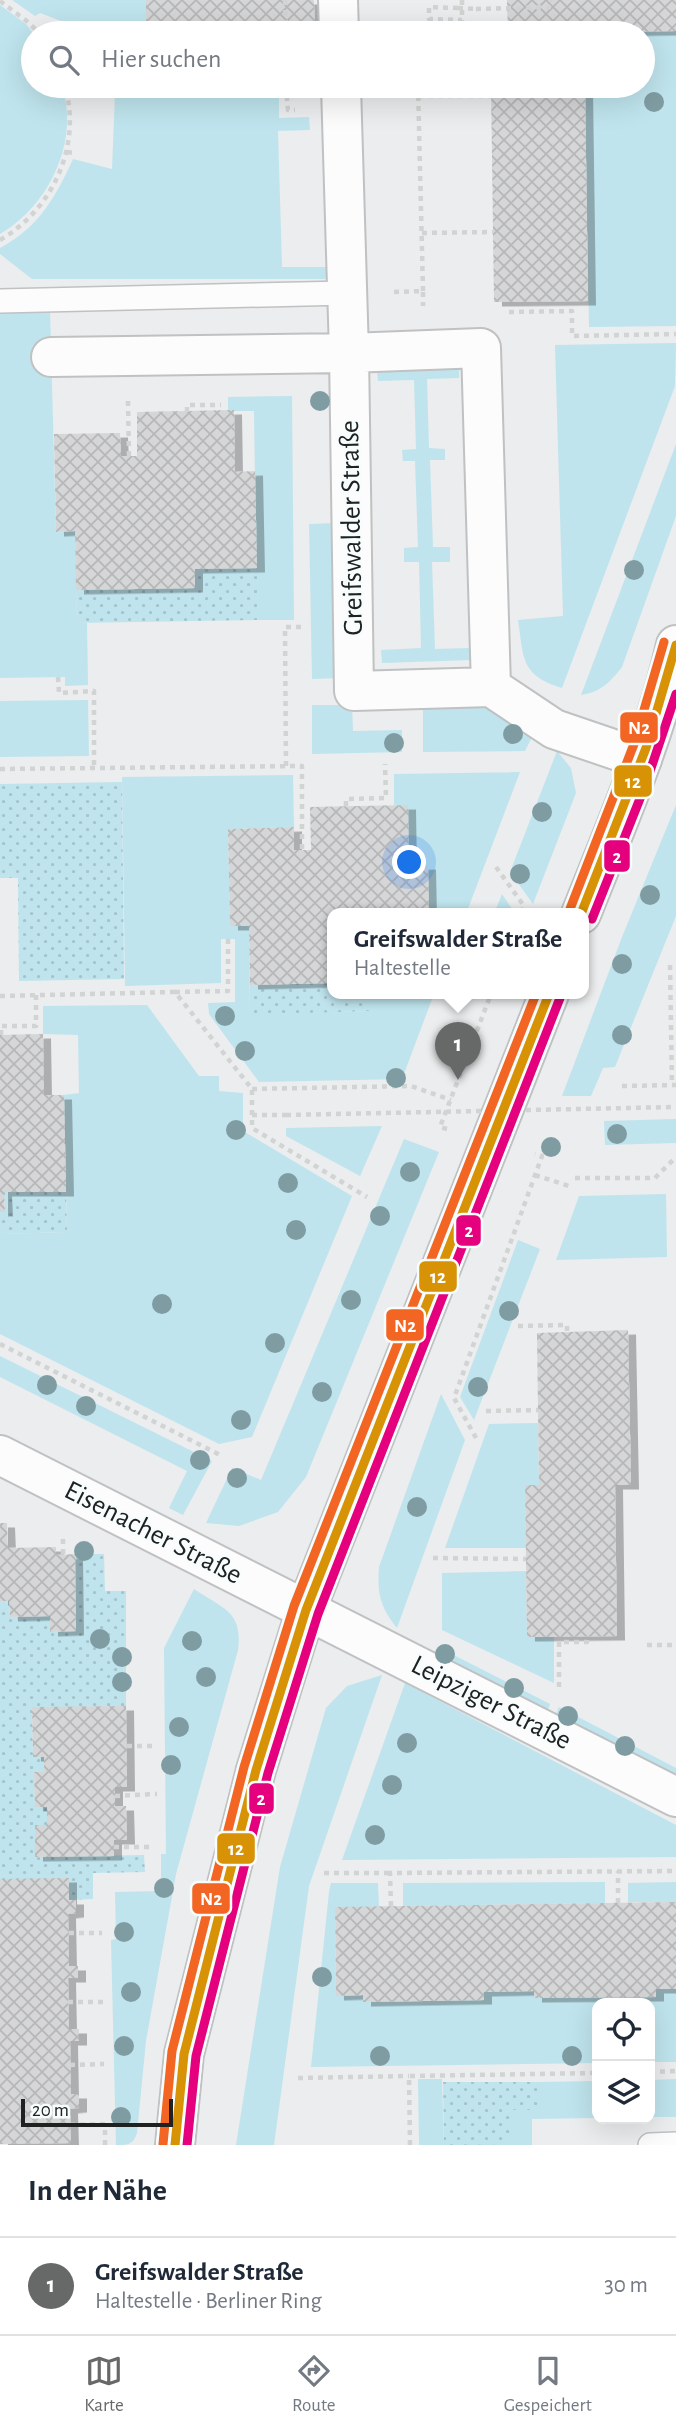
<!DOCTYPE html>
<html lang="de">
<head>
<meta charset="utf-8">
<style>
	body { margin:0; font-family:"Alegreya Sans",sans-serif; background:#f2f2f3; color:#1f2937 }
	.controls { position:absolute; right:21px; bottom:21px; display:grid; overflow:hidden; border-radius:14px; box-shadow:0 7px 28px #0002 }
	.controls button { width:63px; height:63px; display:grid; place-items:center; padding:0; border:0; border-bottom:2px solid #e0e1e3; background:#fff; color:#1f2937; font:35px sans-serif }
	.scale { position:absolute; left:21px; bottom:18px; width:152px; box-sizing:border-box; padding-left:7px; border:4px solid #202222; border-top:0; font-size:19px; line-height:24px; white-space:nowrap; color:#202222; -webkit-text-stroke:5px #f7fcfd; paint-order:stroke }
	.you { position:absolute; left:410px; top:863px; width:24px; height:24px; margin:-18px; border:5px solid #fff; border-radius:50%; background:#1a73e8; box-shadow:0 0 0 10px #1a73e833 }
	.badge { display:grid; place-items:center; width:46px; height:46px; border-radius:50%; background:#676969; color:#fff; font-size:23px; font-weight:700 }
	.pin { position:absolute; translate:-50% -58px; filter:drop-shadow(0 2px 4px #0008) }
	.pin::after { content:''; position:absolute; top:37px; width:24px; height:21px; background:inherit; clip-path:polygon(0 0,100% 0,50% 100%) }
	.popup { position:absolute; left:327px; top:908px; width:262px; height:91px; box-sizing:border-box; display:grid; place-content:center; border-radius:14px; background:#fff; filter:drop-shadow(0 2px 5px #0005); font-size:23px; white-space:nowrap; color:#747a83 }
	.popup b { font-size:26px; color:#1f2937 }
	.popup::after { content:''; position:absolute; left:50%; top:100%; margin-left:-14px; border:14px solid transparent; border-top-color:#fff }
	.list { margin:0; padding:0; list-style:none }
	h2 { display:flex; justify-content:space-between; align-items:center; height:91px; margin:0; padding:0 28px; font-size:30px }
	h2 small { font-size:23px; font-weight:400; color:#747a83 }
	.list li { display:grid; grid-template-columns:46px 1fr auto; gap:21px; align-items:center; box-sizing:border-box; height:98px; padding:0 28px; border-top:2px solid #e0e1e3 }
	.list b { display:block; font-size:26px; white-space:nowrap }
	.list p { margin:0; font-size:23px; white-space:nowrap; color:#747a83 }
	.list em { font-size:23px; font-style:normal; color:#747a83 }
	.icon { flex:none; width:38px; height:38px; fill:none; stroke:currentColor; stroke-width:2; stroke-linecap:round; stroke-linejoin:round }
	.map { position:relative; flex:none; width:676px; height:2145px; overflow:hidden }
	.search { position:absolute; background:#fff; box-shadow:0 7px 28px #0002; left:21px; right:21px; top:21px; height:77px; display:flex; align-items:center; gap:18px; box-sizing:border-box; padding:0 24px; border-radius:38px; color:#747a83; font-size:26px }
	.sheet { height:189px; background:#fff }
	nav { display:flex; justify-content:space-around; align-items:center; box-sizing:border-box; height:98px; border-top:2px solid #e0e1e3; background:#fff; font-size:19px; color:#747a83 }
	nav a { display:grid; justify-items:center; gap:4px }
	nav .on { color:#676969 }
	.map>svg:first-child { display:block }
</style>
</head>
<body>
<div class="map">
<svg width="676" height="2145" viewBox="0 0 676 2145">
	<defs>
		<pattern id="park-dots" width="8" height="8" patternUnits="userSpaceOnUse" patternTransform="scale(1.75)"><rect width="8" height="8" fill="#bfe4ed"/><path d="M2 2h.1M6 6h.1" fill="none" stroke="#a4c3cb" stroke-width="1.8" stroke-linecap="round"/></pattern>
		<pattern id="building-cross-hatch" width="8" height="8" patternUnits="userSpaceOnUse" patternTransform="scale(1.75)"><rect width="8" height="8" fill="#d5d6d7"/><path d="M0 0l8 8M0 8l8-8" fill="none" stroke="#b7b7b8"/></pattern>
		<filter id="shadow"><feDropShadow dx="8" dy="4.5" stdDeviation="0" flood-color="#0004"/></filter>
	</defs>
	<rect width="100%" height="100%" fill="#ebedee"/>
	<!-- grass -->
	<path fill="#bfe4ed" d="M12 0H146V33H93L40 13 35 16Z
		M0 5 26 24 33 33V86H62C80 141 49 206 0 234Z
		M676 31V326L589 327 585 86H643V33H585Z
		M113 86H279V118L309 117 310 130 278 131 282 267H332V279H32L0 254V248C39 227 55 198 73 159L112 169 115 94Z
		M0 311H50L56 532 75 531 77 623H87L88 685 65 686V677L0 678Z
		M676 343 675 386 562 688C520 675 524 658 518 620L563 616 555 345Z
		M459 368V378L427 379 429 448 445 449V460H430L433 547H450V562H432L435 649 471 648V660L382 663 381 650 421 648 419 562H404V548L418 547 415 461H403L402 450 416 449 414 380 378 381 377 370Z
		M292 396 294 620H257L254 411H228V397Z
		M676 444V516L622 667C610 682 601 692 581 695Z
		M337 523 338 678 312 679 309 524Z
		M88 700 89 756 0 757V701Z
		M489 700 535 731 525 751 423 752V702Z
		M312 705H352L353 731 402 730V752L312 754Z
		M557 751 571 768 576 793 533 904 510 872Z
		M520 772 466 914H429L428 865 409 866 407 805H394V774Z
		M293 775 294 827 228 829 230 926H249L250 1014 369 1011V994H434L402 1079 259 1082 209 1014 208 1003 235 1002V939H221V983L125 986 122 777Z
		M676 805V916L615 1067 603 1068 591 1096H562L622 937Z
		M502 894 514 912 513 914H494Z
		M147 1005 199 1076H219V1091L243 1093V1131L352 1196 252 1437 219 1444 0 1334V1234L67 1232 64 1095 79 1093 78 1035 43 1034V1006Z
		M676 1119V1143L605 1145 604 1121Z
		M382 1126 360 1176 286 1136V1128Z
		M404 1139 439 1152 306 1477 278 1512 239 1526 206 1523 232 1468 261 1480Z
		M666 1194 667 1257 556 1260 579 1196Z
		M518 1240 540 1249 474 1420 460 1397Z
		M0 1356 212 1461 183 1515 169 1508 187 1471 0 1377Z
		M441 1394 465 1440 397 1628C380 1607 377 1593 379 1567Z
		M538 1423 539 1485 525 1486 526 1548H445L489 1424Z
		M526 1571 527 1637H554V1683L442 1630V1573Z
		M194 1589C223 1609 243 1611 238 1650L176 1874 146 2041 137 2133C133 2145 128 2145 116 2145L111 1940 116 1939 115 1892 161 1891V1854H166L164 1648Z
		M440 1648 550 1704 548 1710 437 1654Z
		M382 1675 309 1886 274 2145H236L280 1867 326 1708 347 1686Z
		M405 1683 676 1825V1857L342 1860Z
		M559 1707 676 1768V1776L556 1714Z
		M605 1882V1903L403 1906V1883Z
		M676 1882V1902H628V1883Z
		M331 1883H378L379 1907 335 1908 336 1996 363 1995 364 2002 484 2000V1992L534 1991 535 1998 656 1997V1989H676V2062H650V2003H597V2063L311 2067 329 1892Z
		M418 2079H442L444 2145 511 2110H538V2082L597 2081V2118L532 2119V2145H419Z
		M676 2079V2117H650V2080Z"/>
	<!-- park -->
	<path fill="url(#park-dots)" d="M257 568V620L77 623 76 590 195 588V569Z
		M122 782 124 979 19 981 18 878H0V784Z
		M332 983V994H369V1011L250 1015V985Z
		M4 1192H66L67 1232 0 1234V1212H5Z
		M75 1554H104L105 1591H126V1706L32 1708 33 1757H44V1772H34L35 1806 47 1807V1825H35L36 1857 144 1855 145 1872 93 1873V1899L69 1900V1879L0 1921V1601H9L10 1617 50 1616 51 1632 76 1631Z
		M443 2082H538V2110H511V2144L444 2145Z"/>
	<!-- building -->
	<path fill="url(#building-cross-hatch)" filter="url(#shadow)" d="M146 0H314L315 33H146Z
		M507 0H676V31L508 33Z
		M491 86H585L588 301 494 302Z
		M234 410 235 472 255 471 257 568 195 569V588L76 590 75 531 56 532 54 434 120 433 121 456H137V412Z
		M408 805 409 866 428 865 429 914H332V983L250 985 249 926H230L228 829 294 827V850H311L310 807Z
		M43 1034 44 1095H64L66 1192H4L5 1212H0V1035Z
		M628 1330 631 1485H615L617 1636 527 1637 525 1485H539L537 1333Z
		M0 1523H7L8 1548 56 1547V1555L75 1554 76 1631 50 1632V1616L10 1617 9 1601H0Z
		M126 1706 127 1787H115V1806H126L127 1840H114V1856L35 1857V1825H47V1807H35L34 1772H44V1757H33L32 1707Z
		M69 1878V1900H76V1913L68 1914 69 1966H78V1978H68L69 2029H79V2041H70L71 2094H79V2108L70 2109 71 2143 0 2144V1879Z
		M676 1902V1989H656V1997L534 1998V1991L484 1992V2000L363 2002V1995L336 1996 335 1907Z"/>
	<g fill="none" stroke-linecap="round" stroke-linejoin="round">
		<!-- service casing -->
		<g stroke="#c0c1c2" stroke-width="26">
			<path id="service" d="M0 301 346 293
				M650 2145 676 2144"/>
		</g>
		<!-- minor casing -->
		<g stroke="#c0c1c2" stroke-width="42">
			<path id="minor" d="M338 0 339 33
				M341 86 349 353 481 348 491 687
				M51 357 349 353 354 691 491 687 554 729 642 759
				M0 1455 676 1797"/>
		</g>
		<!-- tertiary casing -->
		<g stroke="#c0c1c2" stroke-width="42">
			<path id="tertiary" d="M581 914C616 826 655 738 676 645
				M175 2145 184 2054 256 1770 306 1610 549 994"/>
		</g>
		<!-- path -->
		<path stroke="#d2d3d3" stroke-width="4.5" stroke-dasharray="5 5" stroke-linecap="butt" d="M285 0 286 33
			M462 0V33
			M0 1 28 22 39 33
			M458 8 429 7V19L462 20
			M476 9 551 7V0
			M286 86 288 110H295
			M418 86 423 291
			M418 96H491
			M67 152 74 153
			M422 233 493 232
			M0 240C53 209 82 146 65 86
			M394 292 423 291V306
			M509 312 572 311V336L676 334
			M128 401 129 456
			M187 412V405H221
			M58 677 59 693 94 691V769
			M286 766 285 627H301
			M0 769 302 766V850
			M346 806V799L386 798 385 764
			M496 867 524 906 521 914
			M670 965 672 1085
			M175 992 228 991V939
			M0 996 175 992 252 1089V1128L367 1197
			M1 1035V1026H36V995
			M622 1086 676 1085
			M252 1089 411 1086 451 1100
			M252 1115H286
			M447 1129 440 1127 491 994
			M535 1175 572 1187
			M575 1178H655L676 1157
			M518 1326 567 1325V1332
			M0 1344 222 1456
			M486 1411 538 1410
			M476 1438 454 1398 542 1156 535 1154
			M63 1539V1554
			M433 1558 526 1559
			M647 1645H676
			M559 1687V1642H587V1636
			M127 1746H156
			M115 1796 157 1794
			M114 1847H152
			M324 1873H390
			M618 1903V1871
			M391 1906 390 1873 676 1871
			M69 1933H102
			M68 2002H103
			M70 2065 104 2064
			M650 2072 676 2071
			M298 2078 409 2076
			M70 2125 105 2124
			M105 2130V2145
			M410 2145 409 2076 597 2073"/>
		<!-- service -->
		<use href="#service" stroke="#fcfcfc" stroke-width="23"/>
		<!-- minor -->
		<use href="#minor" stroke="#fcfcfc" stroke-width="38"/>
		<!-- tertiary -->
		<use href="#tertiary" stroke="#fcfcfc" stroke-width="38"/>
		<!-- path-bridge -->
		<path stroke="#d2d3d3" stroke-width="4.5" stroke-dasharray="5 5" stroke-linecap="butt" d="M458 8 476 9
			M286 1115 676 1107"/>
		<!-- bus-1 casing -->
		<g stroke="#f7fcfd" stroke-width="14">
			<path id="bus-1" d="M581 914 646 748 676 645
				M175 2145 184 2054 256 1770 306 1610 549 994"/>
		</g>
		<!-- bus-2 casing -->
		<g stroke="#f7fcfd" stroke-width="14">
			<path id="bus-2" d="M592 919 645 786 676 694
				M187 2145 196 2056 268 1773 318 1614 560 998"/>
		</g>
		<!-- bus-3 casing -->
		<g stroke="#f7fcfd" stroke-width="14">
			<path id="bus-3" d="M570 909 634 744 664 642
				M163 2144 172 2051 244 1767 294 1606 536 994"/>
		</g>
		<!-- bus-1 -->
		<use href="#bus-1" stroke="#d79205" stroke-width="9"/>
		<!-- bus-2 -->
		<use href="#bus-2" stroke="#e5007d" stroke-width="9"/>
		<!-- bus-3 -->
		<use href="#bus-3" stroke="#f26522" stroke-width="9"/>
	</g>
	<!-- trees -->
	<g fill="#809ca3">
		<circle cx="654" cy="102" r="10"/>
		<circle cx="320" cy="401" r="10"/>
		<circle cx="634" cy="570" r="10"/>
		<circle cx="513" cy="734" r="10"/>
		<circle cx="394" cy="743" r="10"/>
		<circle cx="542" cy="812" r="10"/>
		<circle cx="520" cy="874" r="10"/>
		<circle cx="650" cy="895" r="10"/>
		<circle cx="622" cy="964" r="10"/>
		<circle cx="225" cy="1016" r="10"/>
		<circle cx="622" cy="1035" r="10"/>
		<circle cx="245" cy="1051" r="10"/>
		<circle cx="396" cy="1078" r="10"/>
		<circle cx="236" cy="1130" r="10"/>
		<circle cx="617" cy="1134" r="10"/>
		<circle cx="551" cy="1147" r="10"/>
		<circle cx="410" cy="1172" r="10"/>
		<circle cx="288" cy="1183" r="10"/>
		<circle cx="380" cy="1216" r="10"/>
		<circle cx="296" cy="1230" r="10"/>
		<circle cx="351" cy="1300" r="10"/>
		<circle cx="162" cy="1304" r="10"/>
		<circle cx="509" cy="1311" r="10"/>
		<circle cx="275" cy="1343" r="10"/>
		<circle cx="47" cy="1385" r="10"/>
		<circle cx="478" cy="1387" r="10"/>
		<circle cx="322" cy="1392" r="10"/>
		<circle cx="86" cy="1406" r="10"/>
		<circle cx="241" cy="1420" r="10"/>
		<circle cx="200" cy="1460" r="10"/>
		<circle cx="237" cy="1478" r="10"/>
		<circle cx="417" cy="1507" r="10"/>
		<circle cx="84" cy="1551" r="10"/>
		<circle cx="100" cy="1639" r="10"/>
		<circle cx="192" cy="1641" r="10"/>
		<circle cx="445" cy="1654" r="10"/>
		<circle cx="122" cy="1657" r="10"/>
		<circle cx="206" cy="1677" r="10"/>
		<circle cx="122" cy="1682" r="10"/>
		<circle cx="514" cy="1688" r="10"/>
		<circle cx="568" cy="1716" r="10"/>
		<circle cx="179" cy="1727" r="10"/>
		<circle cx="407" cy="1743" r="10"/>
		<circle cx="625" cy="1746" r="10"/>
		<circle cx="171" cy="1765" r="10"/>
		<circle cx="392" cy="1785" r="10"/>
		<circle cx="375" cy="1835" r="10"/>
		<circle cx="164" cy="1888" r="10"/>
		<circle cx="124" cy="1932" r="10"/>
		<circle cx="322" cy="1977" r="10"/>
		<circle cx="131" cy="1992" r="10"/>
		<circle cx="124" cy="2046" r="10"/>
		<circle cx="380" cy="2056" r="10"/>
		<circle cx="572" cy="2056" r="10"/>
		<circle cx="121" cy="2117" r="10"/>
	</g>
	<g text-anchor="middle" dominant-baseline="central" stroke-width="5" stroke-linejoin="round" paint-order="stroke">
		<!-- street labels -->
		<g font-size="28" fill="#202222" stroke="#f7fcfd">
			<text transform="translate(352 528) rotate(-91)">Greifswalder Straße</text>
			<text transform="translate(153 1533) rotate(27)">Eisenacher Straße</text>
			<text transform="translate(491 1703) rotate(27)">Leipziger Straße</text>
		</g>
	</g>
	<g stroke="#f7fcfd" stroke-width="2.5">
		<rect x="619" y="711" width="40" height="33" rx="7" fill="#f26522"/>
		<rect x="613" y="764" width="40" height="34" rx="7" fill="#d79205"/>
		<rect x="603" y="839" width="28" height="34" rx="7" fill="#e5007d"/>
		<rect x="455" y="1214" width="27" height="33" rx="7" fill="#e5007d"/>
		<rect x="418" y="1260" width="40" height="33" rx="7" fill="#d79205"/>
		<rect x="385" y="1308" width="40" height="34" rx="7" fill="#f26522"/>
		<rect x="248" y="1782" width="27" height="33" rx="7" fill="#e5007d"/>
		<rect x="216" y="1832" width="40" height="33" rx="7" fill="#d79205"/>
		<rect x="191" y="1882" width="40" height="33" rx="7" fill="#f26522"/>
	</g>
	<g font-size="19" text-anchor="middle" font-weight="bold" fill="#fff">
		<text x="639" y="734">N2</text>
		<text x="633" y="788">12</text>
		<text x="617" y="863">2</text>
		<text x="469" y="1237">2</text>
		<text x="438" y="1283">12</text>
		<text x="405" y="1332">N2</text>
		<text x="261" y="1805">2</text>
		<text x="236" y="1855">12</text>
		<text x="211" y="1905">N2</text>
	</g>
</svg>
<div class="controls">
<button><svg class="icon" aria-label="locate" viewBox="0 0 24 24"><circle cx="12" cy="12" r="6"/><path d="M12 2v4M12 18v4M2 12h4M18 12h4"/></svg></button>
<button><svg class="icon" aria-label="layers" viewBox="0 0 24 24"><path d="M12 4l9 5-9 5-9-5zM3 14l9 5 9-5"/></svg></button>
</div>
<div class="scale">20 m</div>
<div class="you"></div>
<div class="pin badge" style="left:458px;top:1080px">1</div>
<div class="popup"><b>Greifswalder Straße</b>Haltestelle</div>
<div class="search"><svg class="icon" aria-label="search" viewBox="0 0 24 24"><circle cx="10" cy="10" r="6"/><path d="M15 15l6 6"/></svg>Hier suchen</div>
</div>
<section class="sheet">
<h2>In der Nähe<small></small></h2>
<ul class="list">
<li><span class="badge">1</span><div><b>Greifswalder Straße</b><p>Haltestelle · Berliner Ring</p></div><em>30 m</em></li>
</ul>
</section>
<nav>
<a class="on"><svg class="icon" aria-label="map" viewBox="0 0 24 24"><path d="M3 6l6-2 6 2 6-2v14l-6 2-6-2-6 2zM9 4v14M15 6v14"/></svg>Karte</a>
<a><svg class="icon" aria-label="directions" viewBox="0 0 24 24"><path d="M12 3l9 9-9 9-9-9zM9 14v-3h6M13 9l2 2-2 2"/></svg>Route</a>
<a><svg class="icon" aria-label="saved" viewBox="0 0 24 24"><path d="M7 4h10v16l-5-4-5 4z"/></svg>Gespeichert</a>
</nav>
</body>
</html>
